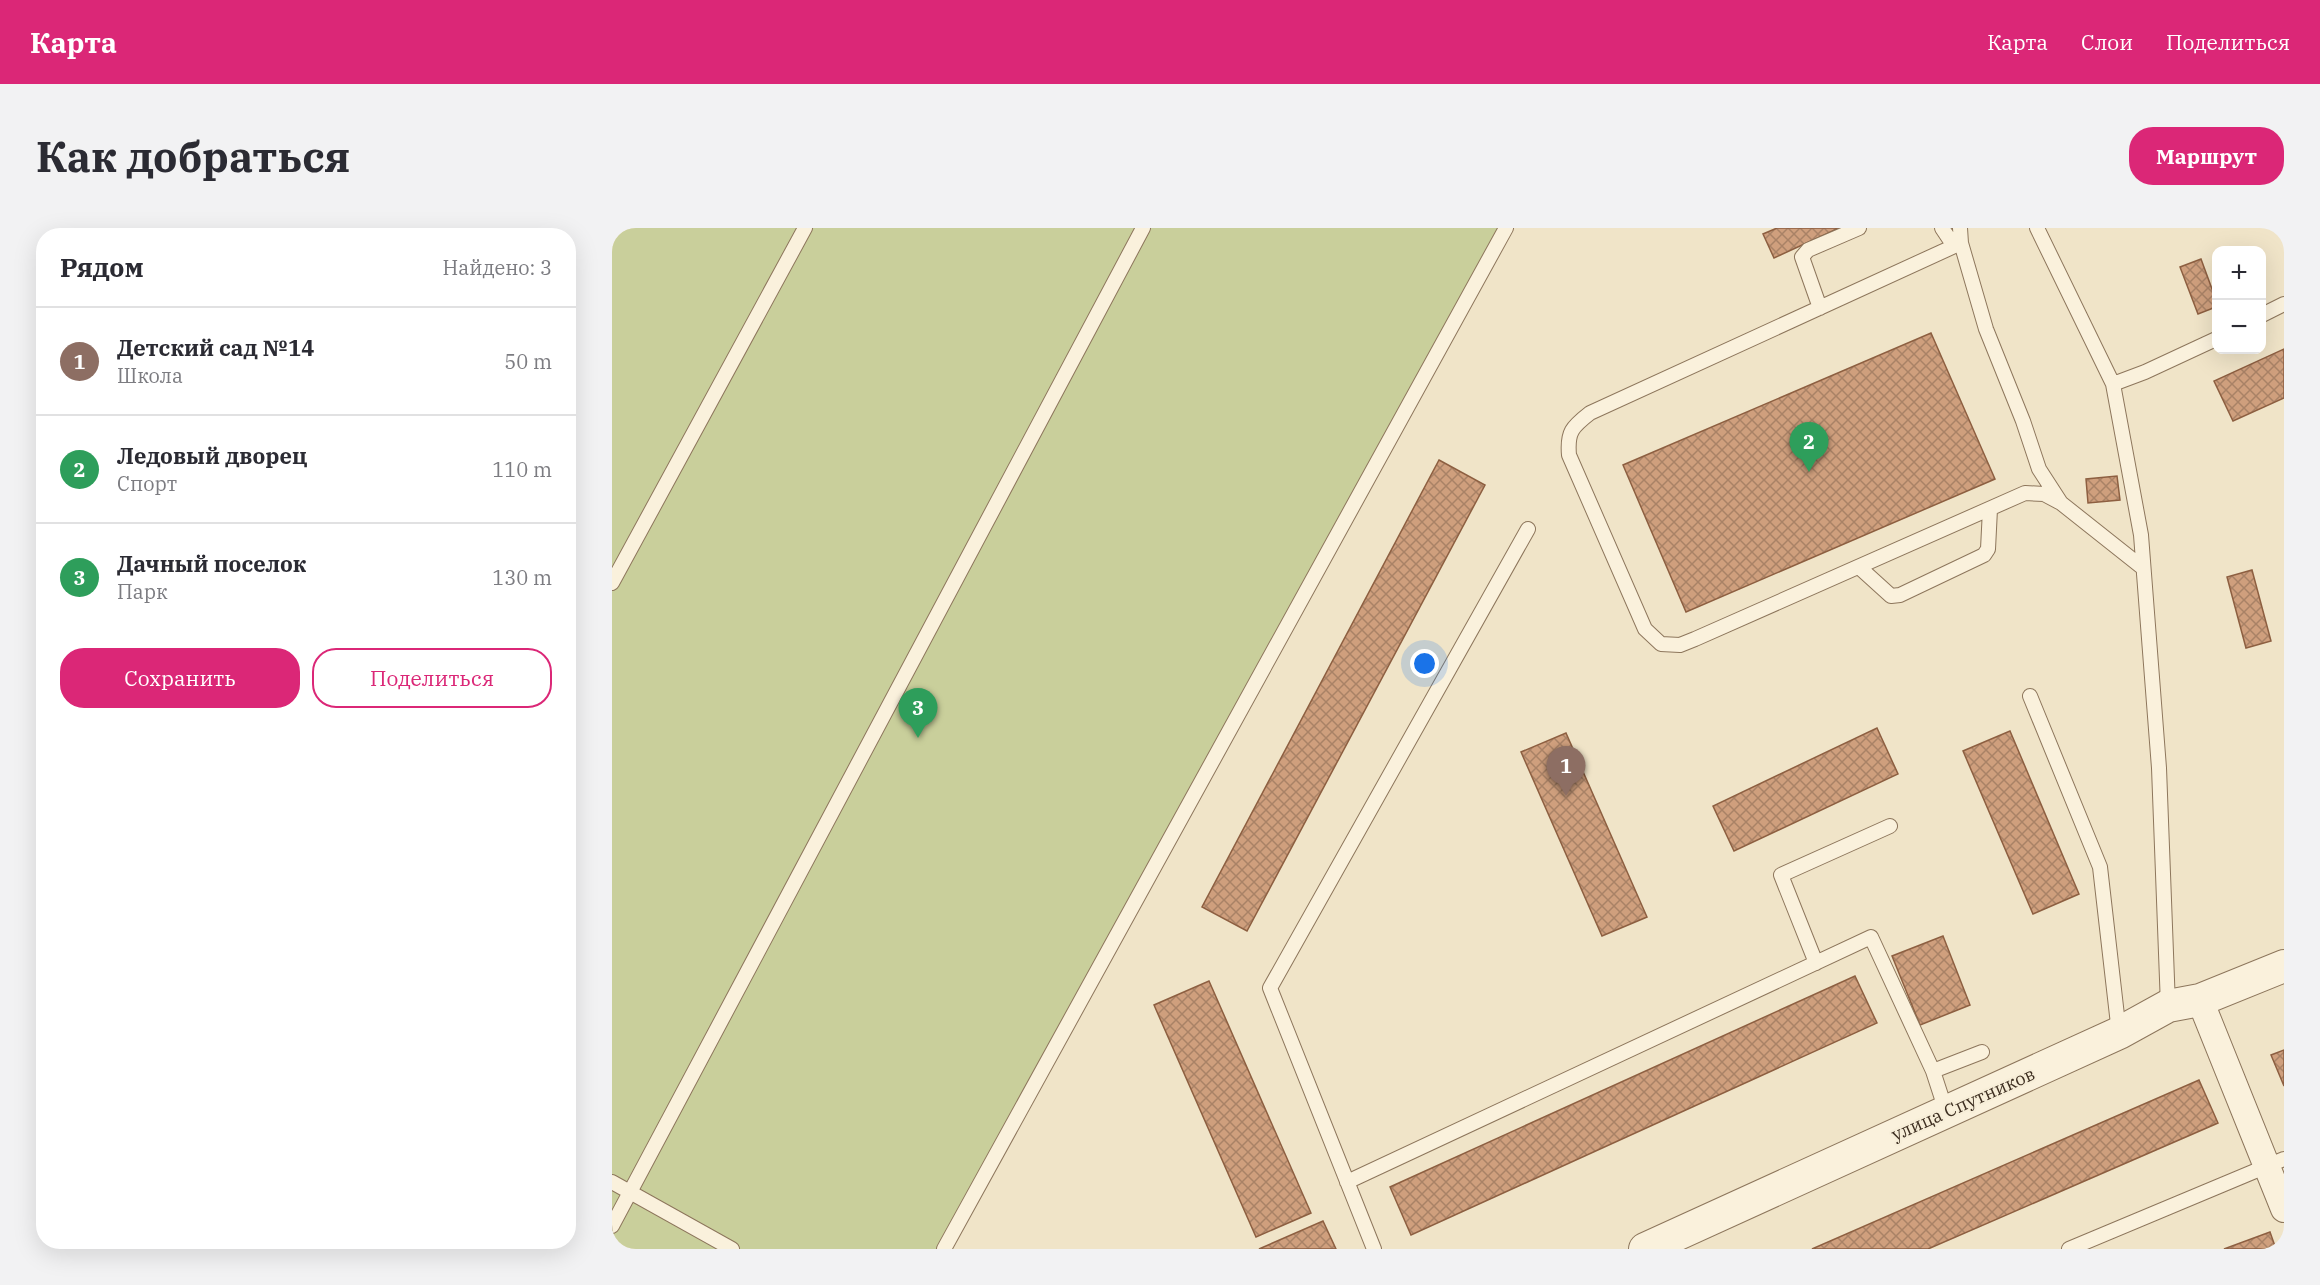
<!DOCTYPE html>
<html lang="ru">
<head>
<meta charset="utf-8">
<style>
	body { margin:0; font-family:"IBM Plex Serif",serif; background:#f2f2f3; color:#2b2b33 }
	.controls { position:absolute; right:18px; top:18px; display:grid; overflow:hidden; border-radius:12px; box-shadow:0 6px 24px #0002 }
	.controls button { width:54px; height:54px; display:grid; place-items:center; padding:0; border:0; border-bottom:2px solid #e1e1e2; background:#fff; color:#2b2b33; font:30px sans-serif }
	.you { position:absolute; left:813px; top:436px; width:21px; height:21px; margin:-15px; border:4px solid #fff; border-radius:50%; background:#1a73e8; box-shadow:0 0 0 9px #1a73e833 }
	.badge { display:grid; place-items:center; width:39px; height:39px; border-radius:50%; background:#db2777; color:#fff; font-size:20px; font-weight:700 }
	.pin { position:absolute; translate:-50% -50px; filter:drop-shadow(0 2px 3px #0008) }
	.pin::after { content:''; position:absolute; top:32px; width:21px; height:18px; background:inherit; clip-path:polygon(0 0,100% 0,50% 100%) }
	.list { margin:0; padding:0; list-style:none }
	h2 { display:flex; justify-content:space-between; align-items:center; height:78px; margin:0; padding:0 24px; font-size:26px }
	h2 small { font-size:20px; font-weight:400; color:#7c7c81 }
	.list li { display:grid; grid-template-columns:39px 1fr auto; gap:18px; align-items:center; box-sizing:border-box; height:108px; padding:0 24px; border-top:2px solid #e1e1e2 }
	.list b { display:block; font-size:22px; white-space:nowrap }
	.list p { margin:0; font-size:20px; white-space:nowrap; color:#7c7c81 }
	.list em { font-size:20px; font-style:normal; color:#7c7c81 }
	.actions { display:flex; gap:12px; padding:18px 24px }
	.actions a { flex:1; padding:14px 0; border:2px solid #db2777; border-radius:24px; text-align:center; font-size:21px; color:#db2777 }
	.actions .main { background:#db2777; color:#fff }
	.map { position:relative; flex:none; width:1672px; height:1021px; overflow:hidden; border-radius:24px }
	header { display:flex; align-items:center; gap:36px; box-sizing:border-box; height:84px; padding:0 30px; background:#db2777; color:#fff }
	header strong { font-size:28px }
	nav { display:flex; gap:33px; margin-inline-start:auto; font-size:21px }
	.intro { display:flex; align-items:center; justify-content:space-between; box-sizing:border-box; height:144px; padding:0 36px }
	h1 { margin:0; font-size:42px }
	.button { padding:15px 27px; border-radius:24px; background:#db2777; color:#fff; font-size:21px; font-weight:700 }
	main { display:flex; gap:36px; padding:0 36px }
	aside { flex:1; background:#fff; border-radius:24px; box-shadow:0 6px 24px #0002 }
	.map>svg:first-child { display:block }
</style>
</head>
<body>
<header>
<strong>Карта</strong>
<nav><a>Карта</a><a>Слои</a><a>Поделиться</a></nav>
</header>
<div class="intro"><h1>Как добраться</h1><a class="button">Маршрут</a></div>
<main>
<aside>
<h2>Рядом<small>Найдено: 3</small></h2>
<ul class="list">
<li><span class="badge" style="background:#8d6e63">1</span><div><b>Детский сад №14</b><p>Школа</p></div><em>50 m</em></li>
<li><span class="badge" style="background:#2e9e5b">2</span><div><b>Ледовый дворец</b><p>Спорт</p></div><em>110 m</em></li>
<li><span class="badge" style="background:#2e9e5b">3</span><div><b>Дачный поселок</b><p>Парк</p></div><em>130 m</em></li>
</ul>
<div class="actions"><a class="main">Сохранить</a><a>Поделиться</a></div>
</aside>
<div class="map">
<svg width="1672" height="1021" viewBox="0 0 1672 1021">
	<defs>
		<pattern id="building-cross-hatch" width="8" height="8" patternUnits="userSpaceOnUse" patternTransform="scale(1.5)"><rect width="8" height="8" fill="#cf9f7d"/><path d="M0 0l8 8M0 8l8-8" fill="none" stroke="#a98266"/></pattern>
	</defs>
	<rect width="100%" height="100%" fill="#f0e4c8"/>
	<!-- green -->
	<path fill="#c9cf9b" d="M0 0H894L332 1021H0Z"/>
	<!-- building -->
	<path fill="url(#building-cross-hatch)" stroke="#8d5f41" stroke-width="1.5" d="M1165 0H1227L1162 30 1151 6Z
		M1589 31 1604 72V79L1586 86 1568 39Z
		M1319 105 1383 251 1074 384 1011 237Z
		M1672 121V170L1621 193 1602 153Z
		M827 232 873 257 635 703 590 679Z
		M1505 248 1508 272 1476 275 1474 251Z
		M1640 342 1659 413 1634 420 1615 349Z
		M1265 500 1286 546 1122 623 1101 578Z
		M1398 503 1467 666 1421 686 1351 523Z
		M954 505 1035 689 990 708 909 524Z
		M1331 708 1358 777 1308 797 1280 728Z
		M1243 748 1265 795 799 1007 778 959Z
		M597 753 699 985 644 1009 542 777Z
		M1672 822V858L1659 827Z
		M1587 852 1606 895 1316 1021H1200Z
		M711 993 724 1021H647Z
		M1658 1004 1664 1021H1612Z"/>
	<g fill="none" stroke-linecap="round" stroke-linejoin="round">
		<!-- service casing -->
		<g stroke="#8d765c" stroke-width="16">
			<path id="service" d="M1330 0 1342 18
				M1348 0 1349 15 1374 101 1411 193 1427 241 1449 275 1531 340
				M1425 0 1501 156 1529 307 1547 540 1556 778
				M1349 15 978 185C960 199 955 204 957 227L1033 401 1049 416 1068 417 1083 411 1413 265 1432 266 1449 275
				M1208 80 1190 29 1196 22 1247 0
				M1650 87 1672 76
				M1501 156 1533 144 1604 111
				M1247 339 1279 368 1288 367 1372 327 1376 321 1378 281
				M0 355 193 0
				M1418 468 1488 639 1507 805
				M1204 735 1169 647 1278 598
				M1321 843 1370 824
				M0 954 120 1021
				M735 954 1259 709 1321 843 1334 883
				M0 998 531 0
				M332 1021 894 0
				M762 1021 658 760 916 301
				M1457 1021 1672 931"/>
		</g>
		<!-- minor casing -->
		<g stroke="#8d765c" stroke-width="28">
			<path id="minor" d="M1588 772 1672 981"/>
		</g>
		<!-- tertiary casing -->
		<g stroke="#8d765c" stroke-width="34">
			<path id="tertiary" d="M1033 1021 1507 805 1556 778 1588 772 1672 738"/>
		</g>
		<!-- service -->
		<use href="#service" stroke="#faf1dc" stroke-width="14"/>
		<!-- minor -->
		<use href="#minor" stroke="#faf1dc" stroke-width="26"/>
		<!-- tertiary -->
		<use href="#tertiary" stroke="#faf1dc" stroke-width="32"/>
	</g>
	<g text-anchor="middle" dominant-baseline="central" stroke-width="4.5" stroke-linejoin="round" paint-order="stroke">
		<!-- street labels -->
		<g font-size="18" fill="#3d2e20" stroke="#f7eed8">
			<text transform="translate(1351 876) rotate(-24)">улица Спутников</text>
		</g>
	</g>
</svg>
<div class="controls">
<button>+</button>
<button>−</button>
</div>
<div class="you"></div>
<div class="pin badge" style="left:954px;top:568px;background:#8d6e63">1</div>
<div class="pin badge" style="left:1197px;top:244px;background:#2e9e5b">2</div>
<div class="pin badge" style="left:306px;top:510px;background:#2e9e5b">3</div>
</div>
</main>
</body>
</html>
